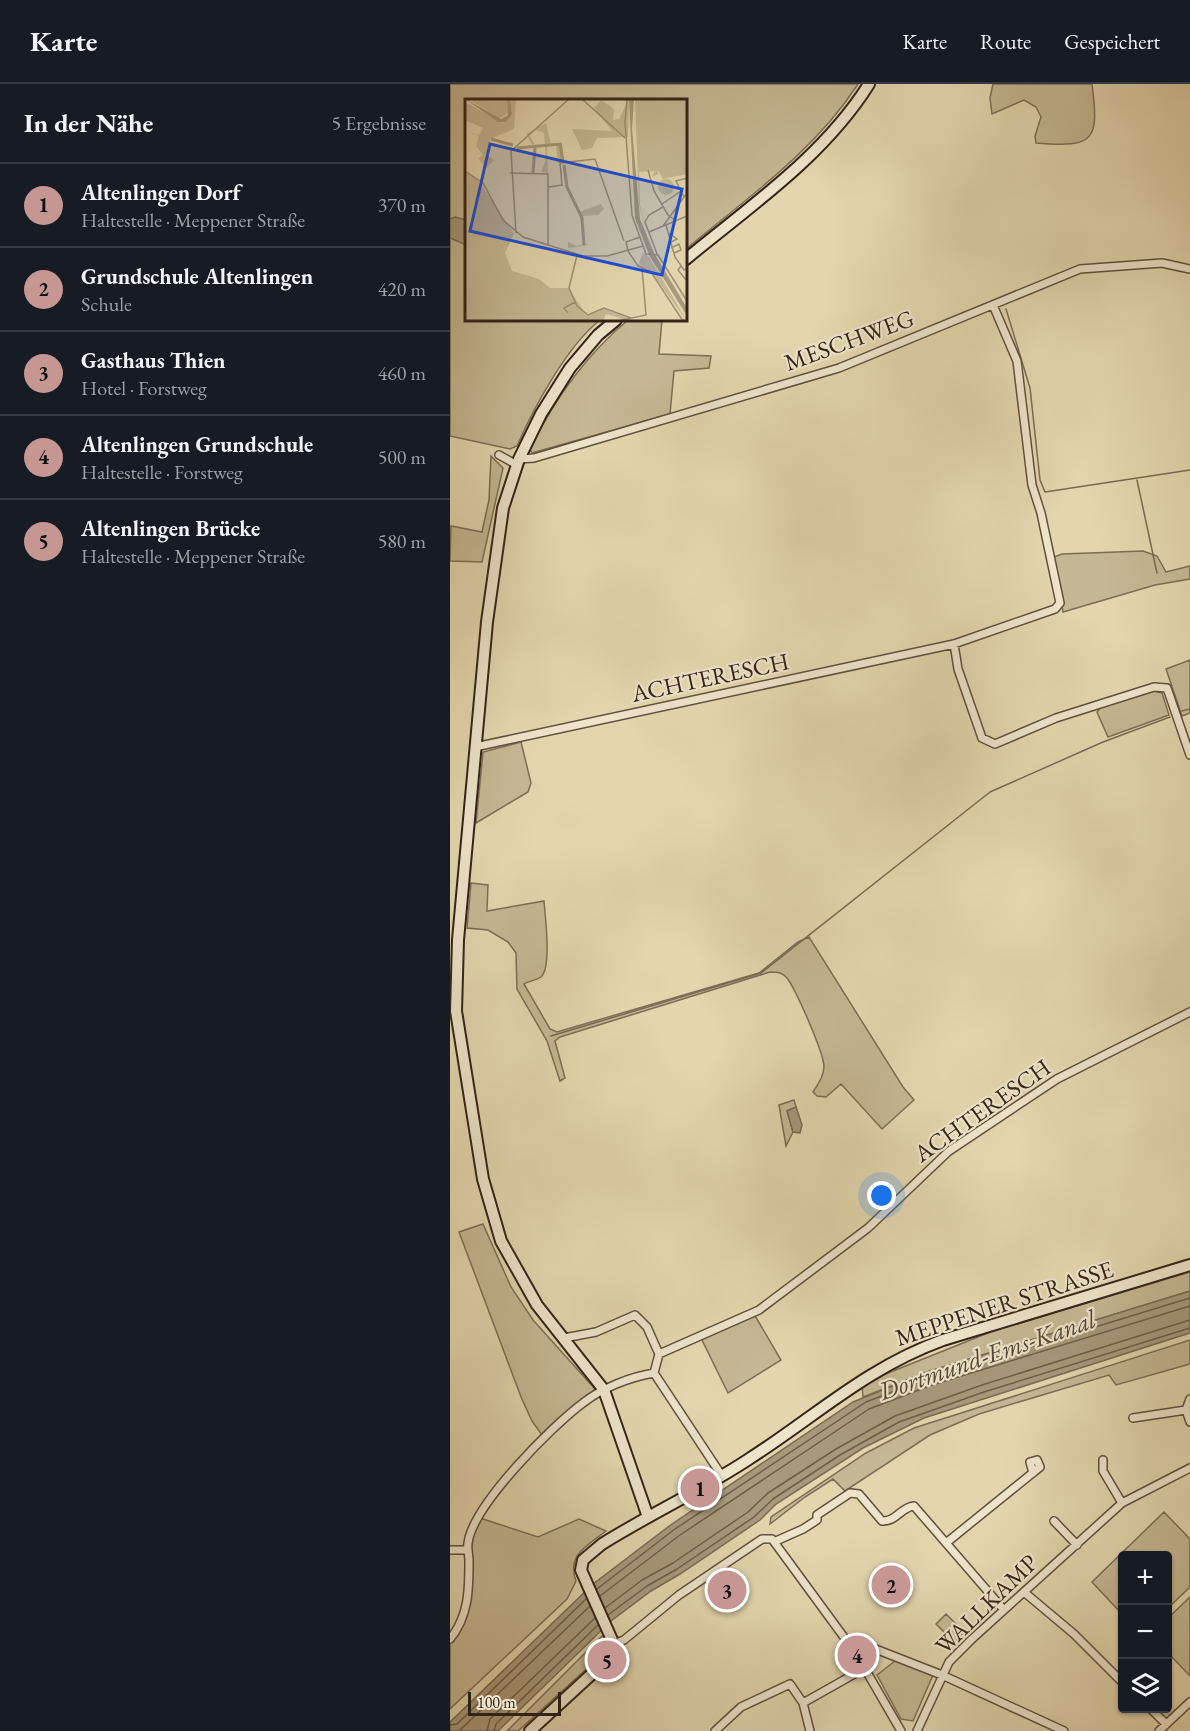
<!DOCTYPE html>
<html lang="de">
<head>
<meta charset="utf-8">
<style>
	body { margin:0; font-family:"EB Garamond",serif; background:#20242c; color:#f1f3f6 }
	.controls { position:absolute; right:18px; bottom:18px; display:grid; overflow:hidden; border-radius:6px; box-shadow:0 2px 4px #0004 }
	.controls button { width:54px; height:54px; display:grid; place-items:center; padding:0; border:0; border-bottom:2px solid #363941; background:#171b24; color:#f1f3f6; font:30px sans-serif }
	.scale { position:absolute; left:18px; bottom:15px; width:93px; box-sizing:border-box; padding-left:6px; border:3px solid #332418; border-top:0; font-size:16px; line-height:21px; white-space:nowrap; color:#332418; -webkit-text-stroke:4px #ede4ca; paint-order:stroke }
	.you { position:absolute; left:432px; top:1112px; width:21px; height:21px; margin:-15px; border:4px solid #fff; border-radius:50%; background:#1a73e8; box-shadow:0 0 0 9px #1a73e833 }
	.badge { display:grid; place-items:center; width:39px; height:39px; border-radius:50%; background:#c59692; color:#111; font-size:20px; font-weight:700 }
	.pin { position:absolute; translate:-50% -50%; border:3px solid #fff; box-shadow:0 2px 6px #0006 }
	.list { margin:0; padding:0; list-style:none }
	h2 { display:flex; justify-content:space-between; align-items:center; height:78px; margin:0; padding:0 24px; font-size:26px }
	h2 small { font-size:20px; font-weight:400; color:#9ea1a6 }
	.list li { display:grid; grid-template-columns:39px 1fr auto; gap:18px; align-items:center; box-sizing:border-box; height:84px; padding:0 24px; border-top:2px solid #363941 }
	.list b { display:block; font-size:22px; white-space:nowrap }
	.list p { margin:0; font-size:20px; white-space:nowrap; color:#9ea1a6 }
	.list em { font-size:20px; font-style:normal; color:#9ea1a6 }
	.icon { flex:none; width:33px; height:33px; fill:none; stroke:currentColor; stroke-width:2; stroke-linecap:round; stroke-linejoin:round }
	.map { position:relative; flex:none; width:740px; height:1647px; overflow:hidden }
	header { display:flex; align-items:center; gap:36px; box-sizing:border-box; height:84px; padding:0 30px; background:#171b24; border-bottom:2px solid #363941 }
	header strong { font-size:28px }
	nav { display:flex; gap:33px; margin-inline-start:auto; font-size:21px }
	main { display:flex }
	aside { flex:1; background:#171b24 }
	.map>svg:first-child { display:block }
</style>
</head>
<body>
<header>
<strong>Karte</strong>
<nav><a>Karte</a><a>Route</a><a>Gespeichert</a></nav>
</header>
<main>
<aside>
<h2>In der Nähe<small>5 Ergebnisse</small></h2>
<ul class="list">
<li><span class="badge">1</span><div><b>Altenlingen Dorf</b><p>Haltestelle · Meppener Straße</p></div><em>370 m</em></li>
<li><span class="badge">2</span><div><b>Grundschule Altenlingen</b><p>Schule</p></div><em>420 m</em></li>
<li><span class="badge">3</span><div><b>Gasthaus Thien</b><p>Hotel · Forstweg</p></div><em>460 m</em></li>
<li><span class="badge">4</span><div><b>Altenlingen Grundschule</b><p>Haltestelle · Forstweg</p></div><em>500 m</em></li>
<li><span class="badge">5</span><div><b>Altenlingen Brücke</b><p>Haltestelle · Meppener Straße</p></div><em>580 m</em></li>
</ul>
</aside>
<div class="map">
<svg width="740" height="1647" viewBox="0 0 740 1647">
	<rect width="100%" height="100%" fill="#e3d6ae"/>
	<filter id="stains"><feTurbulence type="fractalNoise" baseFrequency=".00333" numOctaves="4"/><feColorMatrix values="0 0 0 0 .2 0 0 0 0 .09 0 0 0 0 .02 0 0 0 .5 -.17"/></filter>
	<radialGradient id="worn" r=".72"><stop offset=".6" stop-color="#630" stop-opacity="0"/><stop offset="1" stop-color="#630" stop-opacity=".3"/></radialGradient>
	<!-- green -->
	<path fill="#c5b894" stroke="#7c6e56" stroke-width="1.5" d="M0 0H408C364 68 297 114 236 165V16H16V236H150C117 262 84 323 67 362L60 365 0 352Z
		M543 0H642C649 56 646 64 586 59L585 52 591 33 586 23 574 16 542 30 540 14Z
		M178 236H212L209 270 261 272 259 284 224 287 220 330 82 369 80 365C104 316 136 271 178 236Z
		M41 372 53 384 32 478 0 477 1 442 32 448 39 416Z
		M693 467 707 472 716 488 740 482V495L705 501 613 528 604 473 612 470Z
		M740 576V629L732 632 716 585Z
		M704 607 712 609 719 631 658 653 647 628 651 623Z
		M71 658 81 699 78 708 26 739 33 668Z
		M21 799 38 801 37 827 94 817C95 831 102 883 91 893 87 896 79 897 74 900L100 945 107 948 309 889 348 858 359 853 453 1003 464 1016 432 1045 391 1000 376 1013 367 1012 363 1008C368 1000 374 992 374 982 373 967 346 906 337 894 332 888 327 888 320 888L110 953 105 957 115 994 110 997 97 957 67 905 66 869 58 858 38 846 17 844Z
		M344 1016 346 1023 337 1027 343 1048 336 1062 329 1021Z
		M33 1140 61 1203 83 1236 145 1305 92 1351 82 1337 71 1313 9 1148Z
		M740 1188V1207L477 1288 413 1313 412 1301 418 1297 543 1247Z
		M304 1230 331 1276 278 1309 251 1254Z
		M740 1256V1280L666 1301 659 1291 529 1330 480 1351 395 1407 383 1395 355 1413 320 1440 321 1433 416 1369 464 1344Z
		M714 1428 740 1455V1503L718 1524V1472H672V1530L642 1498Z
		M30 1434 88 1453 129 1435 156 1447C138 1461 116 1471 126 1497L117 1515 0 1625V1555L16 1530 19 1459Z
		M740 1513V1592L718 1569V1534Z
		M496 1530 514 1548 504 1558 486 1540Z
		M153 1551 156 1558 145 1569 147 1573 143 1579 68 1647H57Z
		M445 1577 483 1591 463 1637 451 1635 427 1591Z"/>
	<!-- water -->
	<path fill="#a7997b" stroke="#796a53" stroke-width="1.5" d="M5 133 16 136V159L14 160 0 154V135Z
		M346 1023 352 1041 350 1049 343 1048 337 1027Z
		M740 1207V1249L474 1334 413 1364 326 1420 310 1436 230 1490 201 1507 161 1537 48 1647H0V1638L143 1500 222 1440 403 1318 477 1288Z"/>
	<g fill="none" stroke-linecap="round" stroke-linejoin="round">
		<!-- shore -->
		<path stroke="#6d5e4a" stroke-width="1.5" d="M147 1505 225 1445 416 1318 479 1294 740 1214
			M150 1512 230 1451 419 1325 482 1301 740 1222
			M155 1524 192 1496 223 1479 298 1428 318 1409 386 1365 445 1332 532 1301 740 1236
			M158 1531 197 1502 227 1485 304 1433 323 1415 390 1371 449 1338 534 1308 740 1244
			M0 1641 7 1640 136 1515
			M9 1647 140 1522
			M37 1647 40 1635 145 1534
			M44 1647 46 1640 148 1541"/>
		<!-- stream -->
		<path stroke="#796a53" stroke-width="1.5" d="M556 225 580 304 590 396 595 408 740 386
			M687 396 707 489
			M732 627 740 625
			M101 952 311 889 540 708 653 658 720 633"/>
		<!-- minor casing -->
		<g stroke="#5f503e" stroke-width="10">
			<path id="minor" d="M49 371 67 381
				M69 375 84 374 389 284 630 185 712 179 740 185
				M504 560 508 585 532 654 545 660 606 634 704 603 717 604 740 671
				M25 663 504 560 605 525 610 519 591 429 582 401 567 277 543 221
				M114 1254 146 1248 185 1231 197 1243 209 1270 204 1289
				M209 1270 309 1226 418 1144 499 1067 607 995 740 928
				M740 1315 736 1326 740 1338
				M683 1334 736 1326
				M653 1376V1387L672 1419
				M604 1437 627 1461
				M326 1457 353 1445 367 1436V1431L400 1409 409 1410 432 1437C446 1438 451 1423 464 1422L554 1526
				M496 1459 590 1383 587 1376 580 1378 583 1389
				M0 1466H18
				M574 1508 624 1550 672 1598
				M0 1555C19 1532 19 1505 19 1477 19 1471 17 1464 18 1459 23 1421 102 1342 133 1319 152 1304 180 1293 204 1289L272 1392
				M397 1556 410 1559 492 1591 614 1647
				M163 1560 174 1556 229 1511 312 1455H322L407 1571 451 1647
				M353 1619 360 1647
				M700 1624 716 1640
				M265 1647 291 1623 340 1600 353 1619 415 1584
				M467 1647 499 1578 522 1555 672 1419 740 1384
				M709 1647 740 1618"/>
		</g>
		<!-- secondary casing -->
		<g stroke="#332418" stroke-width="14">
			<path id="secondary" d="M236 175C300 122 374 72 419 0
				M166 236 148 251 120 284 91 330 69 375 53 424 37 538 8 856 6 927 33 1095 51 1157 87 1221 154 1306 198 1433
				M80 1647 157 1576 163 1565 162 1556 131 1486 133 1476 152 1460C200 1430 252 1406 299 1375 366 1332 416 1284 493 1256L740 1181"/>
		</g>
		<!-- minor -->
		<use href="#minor" stroke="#ede4ca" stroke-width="7"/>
		<!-- secondary -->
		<use href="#secondary" stroke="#ede4ca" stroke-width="10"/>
	</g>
	<g text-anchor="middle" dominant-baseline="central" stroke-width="4.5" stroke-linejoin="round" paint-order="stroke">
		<!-- street labels -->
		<g font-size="24" fill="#332418" stroke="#ede4ca">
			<text transform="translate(399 256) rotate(-20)">MESCHWEG</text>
			<text transform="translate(260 593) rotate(-12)">ACHTERESCH</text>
			<text transform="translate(532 1026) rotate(-35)">ACHTERESCH</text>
			<text transform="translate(554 1219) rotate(-18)">MEPPENER STRASSE</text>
			<text transform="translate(536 1520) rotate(-44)">WALLKAMP</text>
		</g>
		<!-- water labels -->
		<g font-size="26" font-style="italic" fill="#564736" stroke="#ede4ca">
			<text transform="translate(537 1271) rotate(-19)">Dortmund-Ems-Kanal</text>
		</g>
	</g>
	<!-- overview -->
	<g transform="translate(15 15)">
		<rect width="222" height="222" fill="#e3d6ae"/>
		<path d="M3 0H42L44 13 34 20ZM45 0H51L49 30 25 40 21 56 29 61 21 69 13 59 18 56 11 47 14 37 2 32 14 36 18 29 0 21V3L38 24 47 15ZM164 0 163 38 132 39 127 49 117 51 107 30 147 32 129 9 136 1 149 10 148 21 154 20ZM170 0H222V75L198 80 193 71V75L187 78 190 72 174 73 175 106 182 133 174 105ZM81 24 86 45 97 44 99 63 93 64 91 46 82 47 83 74 76 73 81 61 79 34 71 31 64 36 69 44 68 47 61 35ZM0 73 12 80 49 134 40 154 47 172 74 180 85 189H103L122 216 137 209 165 220V222L141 215 138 222H0ZM193 88a8 8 0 1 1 16 0a8 8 0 1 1-16 0ZM136 105 139 110 133 116 118 117 119 145 124 146 103 149V143L112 147 119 145 114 113ZM178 153 185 159 222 222 186 173 173 167Z" fill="#c5b894"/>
		<path d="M0 0 36 20 43 16 42 0H45L47 15 41 23H33ZM164 0H169L167 30 175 120 189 154 222 209V217L184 156 170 119Z" fill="#a7997b"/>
		<path fill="none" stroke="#a7997b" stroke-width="3" d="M26 40 48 46M52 49 95 45 98 62M99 66 102 88 117 119 119 146M68 74 70 49"/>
		<path fill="none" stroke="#9d8f72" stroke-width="1.5" d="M117 0 160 39M162 0 160 24 167 116 181 155 193 156 222 202M183 71 189 92 203 116 211 122M0 72 18 84 38 121 58 138 118 157H142L178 147M45 74 83 75V147M84 88 97 86 95 64 130 60 159 142M219 98 211 82 222 79M197 105 216 92M201 126 210 158 219 171 222 169M198 127 222 94M184 133 222 117M51 134 46 52 104 0M204 134 212 140 204 144M175 138 161 143 163 152 173 167 186 173 218 222M206 149 214 145 216 151 209 154M192 155 180 123 184 116 198 108M112 156 104 189 112 207 123 216 139 209 166 219M216 167 213 171 222 182M103 214 99 209 110 203M153 222 181 216 177 169"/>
		<path fill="#1d4ed8" fill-opacity="0.15" stroke="#1d4ed8" stroke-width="3" d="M25 45 217 90 197 176 5 132Z"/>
		<rect width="222" height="222" fill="none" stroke="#332418" stroke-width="3"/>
	</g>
	<rect width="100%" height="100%" filter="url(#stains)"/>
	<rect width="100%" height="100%" fill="url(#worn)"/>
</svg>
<div class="controls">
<button>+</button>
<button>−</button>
<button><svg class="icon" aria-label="layers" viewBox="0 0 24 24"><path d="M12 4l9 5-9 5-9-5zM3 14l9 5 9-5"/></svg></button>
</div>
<div class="scale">100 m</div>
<div class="you"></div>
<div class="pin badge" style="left:250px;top:1404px">1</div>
<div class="pin badge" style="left:441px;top:1501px">2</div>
<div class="pin badge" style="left:277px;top:1506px">3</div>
<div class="pin badge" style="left:407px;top:1571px">4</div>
<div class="pin badge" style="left:157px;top:1576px">5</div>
</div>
</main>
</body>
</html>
